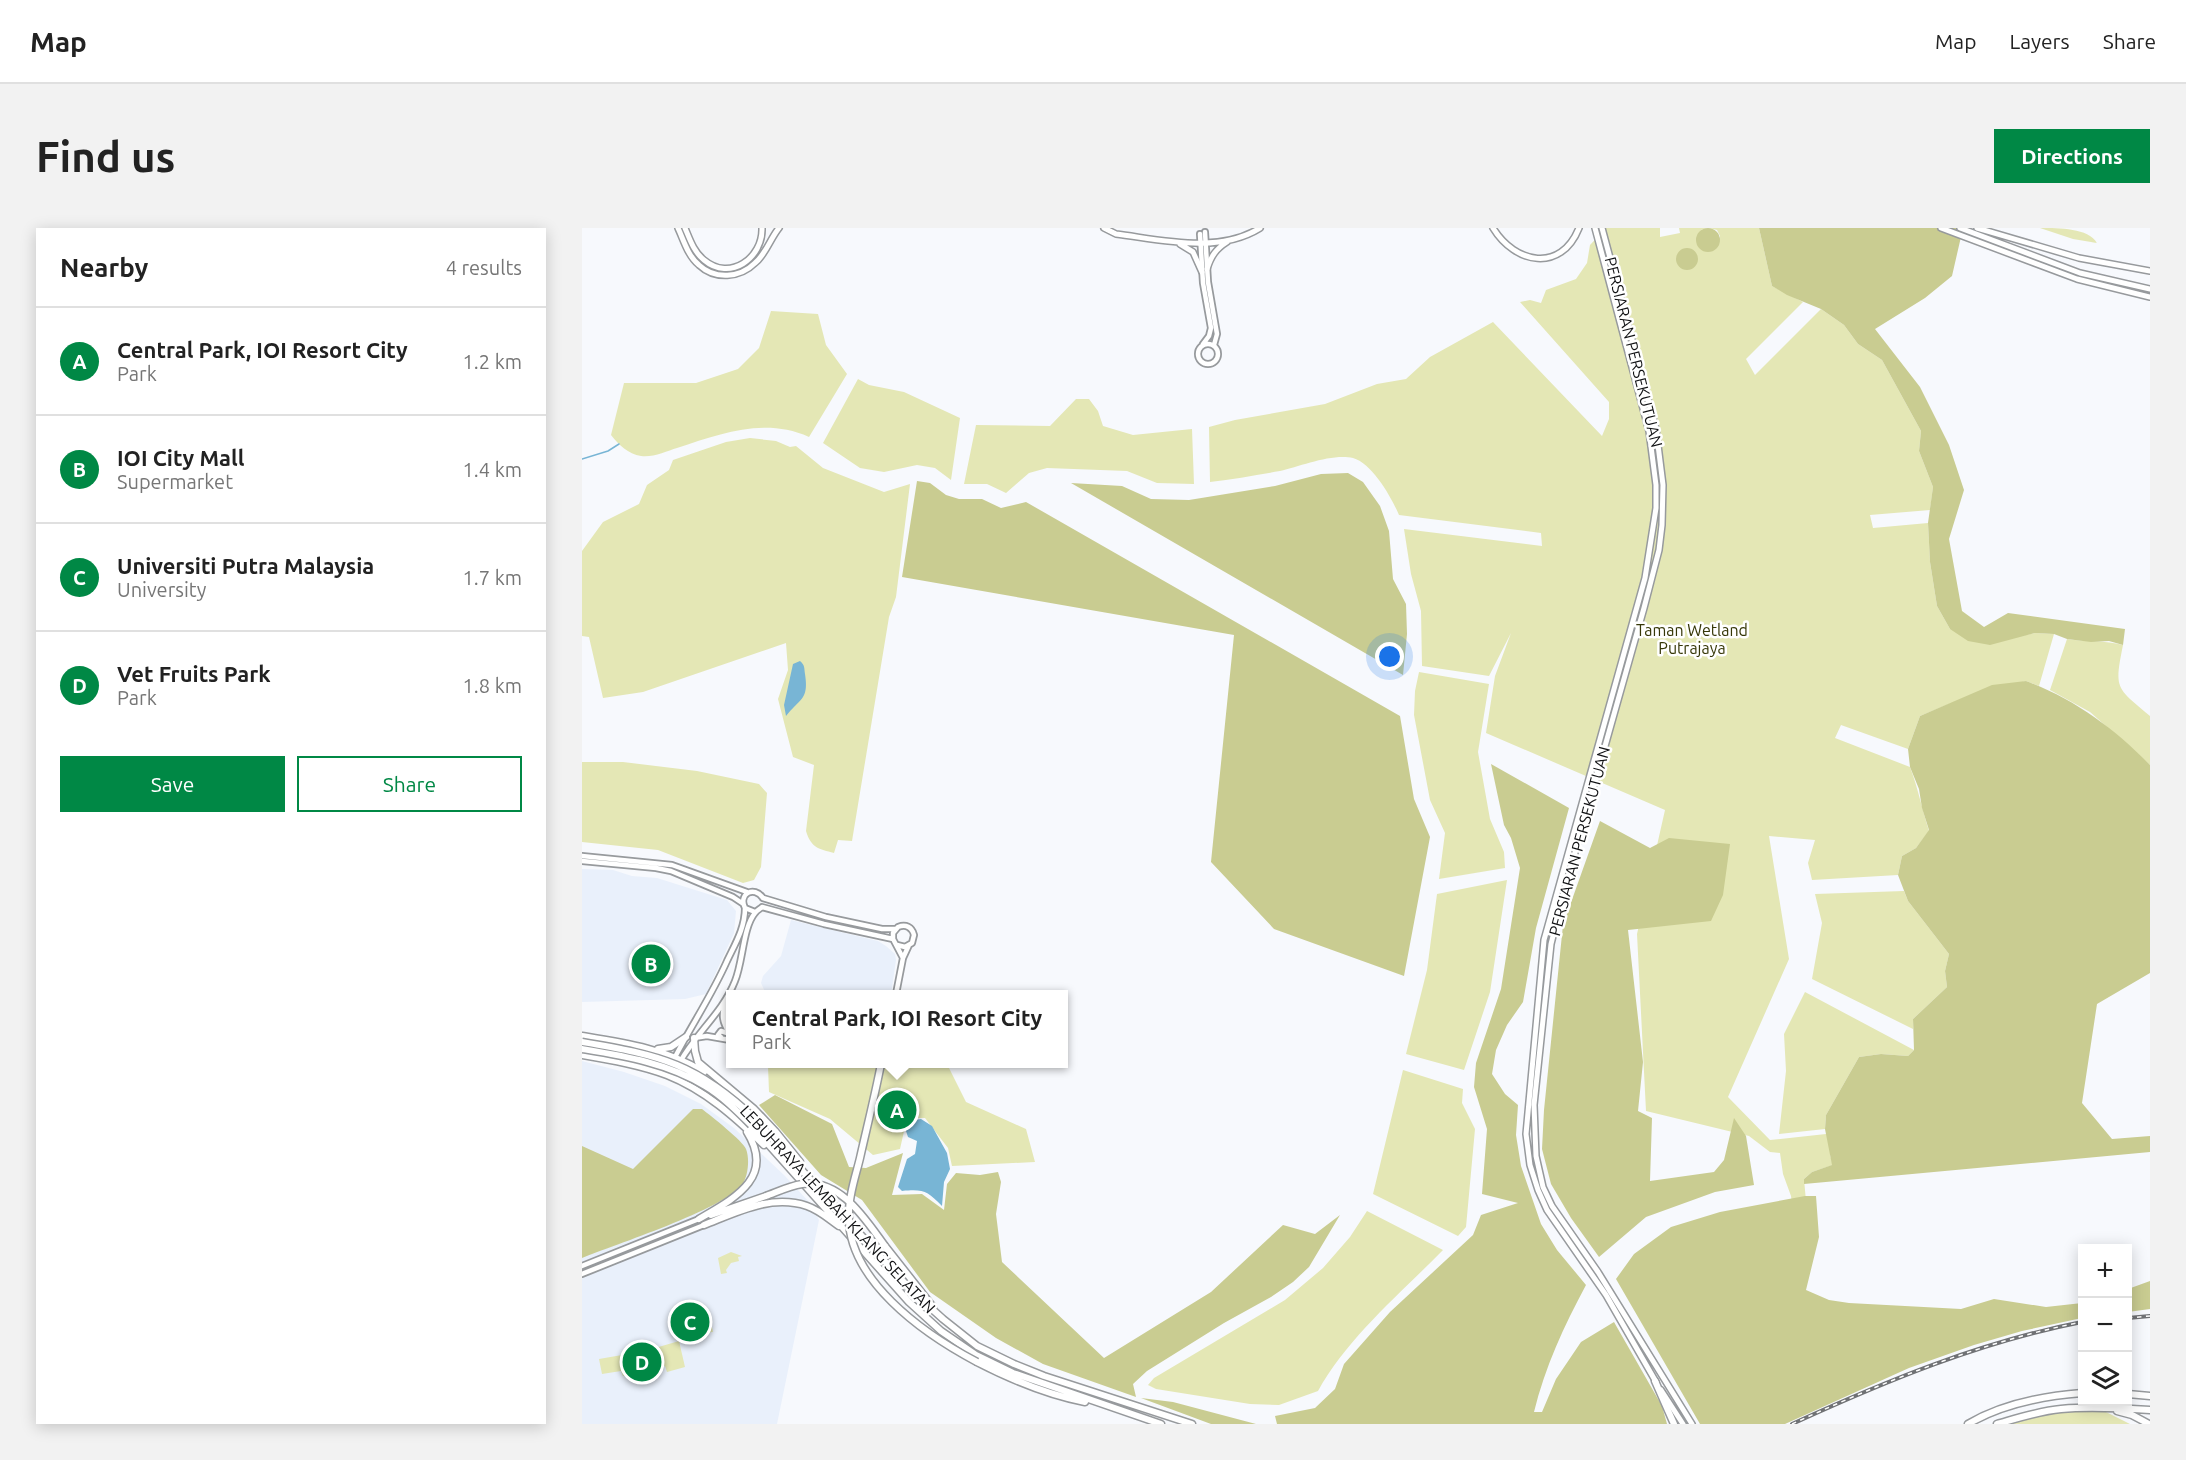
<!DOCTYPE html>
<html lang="en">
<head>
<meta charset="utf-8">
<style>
	body { margin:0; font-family:Ubuntu,sans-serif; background:#f2f2f2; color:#222 }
	.controls { position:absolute; right:18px; bottom:18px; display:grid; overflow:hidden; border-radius:0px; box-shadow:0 3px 15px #0003 }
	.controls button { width:54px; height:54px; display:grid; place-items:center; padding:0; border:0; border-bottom:2px solid #e0e0e0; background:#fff; color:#222; font:30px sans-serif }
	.you { position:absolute; left:808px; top:429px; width:21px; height:21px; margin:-15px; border:4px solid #fff; border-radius:50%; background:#1a73e8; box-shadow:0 0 0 9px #1a73e833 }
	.badge { display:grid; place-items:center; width:39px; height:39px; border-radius:50%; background:#008845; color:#fff; font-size:20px; font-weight:700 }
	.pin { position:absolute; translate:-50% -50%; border:3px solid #fff; box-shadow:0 2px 6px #0006 }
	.popup { position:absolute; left:144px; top:762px; width:342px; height:78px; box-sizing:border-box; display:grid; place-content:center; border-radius:0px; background:#fff; filter:drop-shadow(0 2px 4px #0005); font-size:20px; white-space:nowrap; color:#767676 }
	.popup b { font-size:22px; color:#222 }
	.popup::after { content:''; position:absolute; left:50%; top:100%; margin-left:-12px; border:12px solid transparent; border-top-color:#fff }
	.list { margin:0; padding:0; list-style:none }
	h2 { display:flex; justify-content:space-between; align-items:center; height:78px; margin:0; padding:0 24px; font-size:26px }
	h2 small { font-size:20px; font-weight:400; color:#767676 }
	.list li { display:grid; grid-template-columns:39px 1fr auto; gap:18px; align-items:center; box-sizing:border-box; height:108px; padding:0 24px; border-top:2px solid #e0e0e0 }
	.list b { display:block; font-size:22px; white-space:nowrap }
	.list p { margin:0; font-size:20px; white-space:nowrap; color:#767676 }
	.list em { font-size:20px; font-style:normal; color:#767676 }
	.actions { display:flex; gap:12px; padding:18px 24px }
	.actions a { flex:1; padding:14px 0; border:2px solid #008845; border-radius:0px; text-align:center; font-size:21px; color:#008845 }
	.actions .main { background:#008845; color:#fff }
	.icon { flex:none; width:33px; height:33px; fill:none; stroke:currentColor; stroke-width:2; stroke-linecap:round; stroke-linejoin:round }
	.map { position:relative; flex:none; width:1568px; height:1196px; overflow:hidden; border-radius:0px }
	header { display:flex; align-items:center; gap:36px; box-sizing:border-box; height:84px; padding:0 30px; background:#fff; border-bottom:2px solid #e0e0e0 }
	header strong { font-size:28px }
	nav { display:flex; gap:33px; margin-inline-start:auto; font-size:21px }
	.intro { display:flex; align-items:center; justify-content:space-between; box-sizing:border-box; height:144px; padding:0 36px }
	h1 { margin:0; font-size:42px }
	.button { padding:15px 27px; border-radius:0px; background:#008845; color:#fff; font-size:21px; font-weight:700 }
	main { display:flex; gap:36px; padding:0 36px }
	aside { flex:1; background:#fff; border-radius:0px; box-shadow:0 3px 15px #0003 }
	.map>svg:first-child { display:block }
</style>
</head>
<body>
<header>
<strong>Map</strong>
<nav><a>Map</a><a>Layers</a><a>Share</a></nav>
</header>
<div class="intro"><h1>Find us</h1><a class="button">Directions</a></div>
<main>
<aside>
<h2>Nearby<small>4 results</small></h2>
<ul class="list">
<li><span class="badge">A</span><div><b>Central Park, IOI Resort City</b><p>Park</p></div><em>1.2 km</em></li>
<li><span class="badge">B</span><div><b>IOI City Mall</b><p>Supermarket</p></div><em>1.4 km</em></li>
<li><span class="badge">C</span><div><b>Universiti Putra Malaysia</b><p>University</p></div><em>1.7 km</em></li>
<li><span class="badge">D</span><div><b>Vet Fruits Park</b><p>Park</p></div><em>1.8 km</em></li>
</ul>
<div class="actions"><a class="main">Save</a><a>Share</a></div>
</aside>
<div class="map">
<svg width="1568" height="1196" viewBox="0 0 1568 1196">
	<rect width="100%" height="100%" fill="#f7f9fd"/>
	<!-- built -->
	<path fill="#e9f0fb" d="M0 641 31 642 50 648 75 650 145 672 154 683 152 705 124 766 103 771 0 774Z
		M209 692 296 713 304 718 313 726 314 732 309 766H184L179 755 181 748 199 728Z
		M0 833 42 844 83 858 119 876 152 900 203 948 226 973 237 992 195 1196H0Z"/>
	<!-- green -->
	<path fill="#e4e7b5" d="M1024 0H1078V9L1098 5 1097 0H1125L1119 2 1138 13V8L1135 2 1127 0H1177L1190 58 1221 74 1164 131 1173 147 1239 81 1262 97 1276 116 1300 132 1339 203 1337 223 1351 259 1348 282 1288 287 1291 300 1346 295 1348 334 1355 378 1368 401 1434 409 1453 405 1472 406 1457 458 1444 453 1367 476 1338 488 1326 521 1259 497 1253 510 1328 539C1336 560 1340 581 1347 603L1334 620 1320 628 1316 647 1230 652 1226 635 1233 612 1187 608 1207 731 1146 869 1188 912 1244 906 1286 867 1248 927 1251 937 1230 944 1222 951 1228 1017 1187 1092 1215 1017 1209 968 1201 946 1198 925 1188 924 1167 908 1064 883 1055 706 1083 582 904 505 913 448 929 405 907 448 840 438 839 383 829 346 822 301 960 318 959 305 817 287C810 270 790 235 771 230 751 225 718 238 698 243 675 247 652 251 628 254L627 199 653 192 743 176 795 156 824 151 848 129 911 94 1020 208 1027 191V174L938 74 948 72 959 75 964 62 994 51 1005 35 1008 17Z
		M1458 0C1478 0 1506 0 1515 15L1491 11Z
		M189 83 236 86 244 117 265 146 227 209C182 189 139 206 95 220 85 223 70 230 59 228 46 226 37 217 29 207L42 155H114L156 141 177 120Z
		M276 151 287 157 322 164 378 190 369 252 353 240 335 237 302 244 278 240 241 215Z
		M494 171H507L516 183 521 198 551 207 610 201 612 256 575 255 545 243 465 240 447 245 424 265 405 256H382L394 197 468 198Z
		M168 210 194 213 208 219 214 218 241 240 302 264 328 256 314 369 307 389 270 613 256 612 252 625C237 621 229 620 224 603L232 537 211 529 196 471 206 442 204 415 61 464 21 470 7 409 0 408V323L21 294 57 276 65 257 87 242 91 232 144 214Z
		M1485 411C1504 414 1523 412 1541 417 1532 462 1534 459 1568 488V537L1508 484 1468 462Z
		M837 444 907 456 896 524 908 591 922 624 923 640 857 651 863 605 848 572 832 487 833 463Z
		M0 534H41L115 543 177 556 185 565 179 639 172 652 161 655 76 622 0 614Z
		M925 652 908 764 882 842 824 826 845 742 855 666Z
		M1322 663 1326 673 1367 726 1363 743 1365 759 1331 791V801L1230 751 1240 695 1233 666Z
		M1223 764 1332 822 1326 828 1299 826 1277 829 1244 887 1243 901 1197 906 1204 843 1202 806Z
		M195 836H365L384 874 444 901 453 934 370 938 366 920 343 890H325L318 921 291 927 248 891 187 864 186 838Z
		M821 842 881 861 880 875 893 901 884 999 876 1008 791 966Z
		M785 983 861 1022C818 1066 766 1109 736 1163L697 1177 668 1176 574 1161 566 1157 572 1150 703 1072 741 1040 768 1009Z
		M149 1024 160 1028 156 1029 157 1033 149 1035 144 1042 145 1045 139 1046 136 1030Z
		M127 1085 131 1104 117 1105 116 1096H112V1087Z
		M97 1113 103 1139 85 1144 83 1138 41 1148 39 1143 20 1146 17 1131 63 1123Z
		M1477 1184H1524L1548 1196H1426Z"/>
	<!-- forest -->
	<path fill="#c9cc91" d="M1177 0H1381L1370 48 1343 70 1293 101 1338 159 1367 217 1382 262 1367 311 1380 383 1402 399 1426 385 1543 401 1541 417 1527 413 1509 414 1485 411 1472 406 1453 405 1408 417 1386 413 1368 401 1355 378 1348 334 1346 295 1351 259 1337 223 1339 203 1300 132 1276 116 1262 97 1239 81 1205 67 1190 58Z
		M1114 12a12 12 0 1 1 24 0a12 12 0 1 1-24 0Z
		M1094 31a11 11 0 1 1 22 0a11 11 0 1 1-22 0Z
		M766 245 781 254 798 278 807 303 811 351 824 376 825 406 821 447 489 255 540 258 569 271 607 272 693 258 739 246Z
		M335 253 348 255 364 267 377 271H400L419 280 444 274 818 488 832 571 848 609 822 748 692 701 629 634 652 407 320 349Z
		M1444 453C1492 471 1532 500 1568 537V745L1515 776 1500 875 1530 911 1568 908V924L1222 956V951L1230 944 1250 937 1243 901 1244 887 1277 829 1299 826 1326 828 1332 822 1331 791 1365 759 1363 743 1367 726 1326 673 1316 647 1320 628 1334 620 1347 602 1340 580 1337 561 1328 539 1326 521 1338 488 1410 457Z
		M909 536 987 580 954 700 941 774 925 797 914 822 910 846 923 866 936 877 934 907 939 938 959 996 975 1022 1004 1057C982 1098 963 1139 952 1184H960L974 1151 999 1114 1032 1094 1080 1178 1085 1196H695L693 1188 733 1180 753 1161 762 1136 808 1084 891 1007 899 987 936 975 900 966 905 901 892 859 894 835 919 761 938 640 929 610 922 597Z
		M1018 593 1068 620 1087 610 1148 616 1141 667 1129 693 1046 702 1061 834 1056 883 1070 890 1068 953 1132 944 1142 932 1152 890 1164 908 1172 957 1133 964 1064 989 1017 1029 989 990 969 956 960 921 962 882 981 697Z
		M193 867 250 896 267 939 284 940 321 925 310 967 340 966 362 982 365 956 374 945 398 947 416 944 419 954 414 986 420 1034 522 1130 629 1064 701 997 733 1006 758 987 727 1039 711 1054 689 1069 642 1095 565 1143 551 1156 554 1169 461 1136 414 1110 348 1064 280 972 239 947 177 877Z
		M111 881H120C129 888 161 913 164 921 168 931 166 949 160 957 142 981 32 1017 0 1030V918L51 941Z
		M1223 968H1234L1237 1009 1224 1062 1247 1072 1267 1075 1379 1081 1412 1071 1464 1079 1500 1075V1090L1440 1103 1392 1117 1327 1140 1203 1196H1118L1034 1051 1052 1026 1089 999 1138 984Z
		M1568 1053V1081L1546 1084V1061Z
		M559 1170 591 1174 674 1196H629Z"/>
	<!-- water -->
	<path fill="#78b5d5" d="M218 433C223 437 222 440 223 446 227 472 218 470 204 488L202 477 211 436Z
		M339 891 350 898 365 925 368 941 362 954 360 978C345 963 342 961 320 963L316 959 325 931 333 926 335 913 326 909 323 900 326 893Z"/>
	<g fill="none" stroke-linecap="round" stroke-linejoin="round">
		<!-- stream -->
		<path stroke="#78b5d5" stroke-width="1.5" d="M0 231 26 223 37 216"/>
		<!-- secondary casing -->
		<g stroke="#979a9d" stroke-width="8">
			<path id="secondary" d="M623 4 626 54 635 106 632 117
				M618 6 621 55 629 100 627 108 621 116
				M616 126a10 10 0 1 1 20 0a10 10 0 1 1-20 0Z
				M0 628 90 637 165 664
				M0 633 74 640 89 643 151 669 160 675
				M181 670 244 689 300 701H314
				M173 684 163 680C156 666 172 657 181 670
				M311 711V705L316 699C324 696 330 699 332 707L330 715 323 719 315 717
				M314 766 321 730 327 717
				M144 773C139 787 140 794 148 806
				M145 796V783L148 772
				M139 809 136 807 139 803 148 806
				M112 810 125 808 148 812
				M92 831C109 798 130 767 145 733 153 716 163 700 163 680
				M98 834C114 805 141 784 153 753 161 734 161 699 173 685 175 682 178 681 180 679L242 696 311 711 321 730
				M0 1038 117 991
				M0 1046 122 997"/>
		</g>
		<!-- primary casing -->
		<g stroke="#979a9d" stroke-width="8">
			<path id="primary" d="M96 0C102 13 106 28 117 37 133 52 158 50 173 35 184 26 188 11 197 0
				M103 0C108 12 112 24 122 32 148 54 181 30 180 0
				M522 0 534 6C581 12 636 26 678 0
				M911 0C933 36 979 45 997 0
				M1013 0 1067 203 1074 257V280L1063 350 962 712 944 906 948 937 956 962 965 982 1024 1067 1074 1154
				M1020 0 1074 201 1081 257 1080 297 1077 322 1062 380 983 660 969 716 952 877 954 928 961 959 970 978 1016 1044 1110 1196
				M1359 0 1495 51 1568 69
				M1378 0 1498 45 1568 61
				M1395 0 1497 30 1568 43
				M598 16 611 24 620 44
				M625 41C629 28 634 21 645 14
				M1079 1162 1101 1196"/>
		</g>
		<!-- highway casing -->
		<g stroke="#979a9d" stroke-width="9">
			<path id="highway" d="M0 808C43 815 84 821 122 844
				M112 810 113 823 116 834 172 881 193 903 218 934
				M76 821 89 819 104 809
				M0 827C29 832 58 837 85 847 123 862 153 889 182 917
				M174 892 330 1063 361 1091 395 1118 432 1136 462 1148 610 1196
				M169 897 327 1074 359 1103 394 1127 431 1145 579 1196
				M129 987 184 968
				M117 991C151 971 194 950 165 904
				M122 997C155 984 189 966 225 978 237 982 247 991 257 998
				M303 1018 351 1079
				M395 1134C428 1151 466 1167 503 1174
				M1073 1153 1092 1196
				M1546 1166 1568 1168
				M1535 1183 1550 1187 1567 1196
				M1386 1196C1420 1176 1461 1168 1500 1165
				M1415 1196C1436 1190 1457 1183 1479 1181 1508 1178 1539 1180 1568 1182"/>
		</g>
		<!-- secondary -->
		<use href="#secondary" stroke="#fff" stroke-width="4.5"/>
		<!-- primary -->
		<use href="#primary" stroke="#fff" stroke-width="5"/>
		<!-- highway -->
		<use href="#highway" stroke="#fff" stroke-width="6"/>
		<!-- rail casing -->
		<g stroke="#707275" stroke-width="4">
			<path id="rail" d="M1546 1090 1568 1088
				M1210 1196C1304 1153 1398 1114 1500 1094"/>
		</g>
		<!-- rail -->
		<use href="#rail" stroke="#fff" stroke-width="1.5" stroke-dasharray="4.5" stroke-linecap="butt"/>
		<!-- highway-bridge casing -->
		<g stroke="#979a9d" stroke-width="9" stroke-linecap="butt">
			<path id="highway-bridge" d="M0 814C78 827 116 836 174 892
				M0 821C42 828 86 835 123 858 140 868 155 883 169 897
				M299 836C293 867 285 899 278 930 274 947 267 966 267 984 263 1051 342 1106 395 1134
				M184 968C195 964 207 958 220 956 259 951 283 991 303 1018"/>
		</g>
		<!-- highway-bridge -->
		<use href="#highway-bridge" stroke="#fff" stroke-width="6"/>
	</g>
	<g text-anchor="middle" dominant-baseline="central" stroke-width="5" stroke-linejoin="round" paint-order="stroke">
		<!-- street labels -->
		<g font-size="16" fill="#111214" stroke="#fff">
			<text transform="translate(1052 124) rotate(76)">PERSIARAN PERSEKUTUAN</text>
			<text transform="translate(997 613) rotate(-75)">PERSIARAN PERSEKUTUAN</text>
			<text transform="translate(256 981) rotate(47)">LEBUHRAYA LEMBAH KLANG SELATAN</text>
		</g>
		<!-- park labels -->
		<g font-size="16" fill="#363707" stroke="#fff">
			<text x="1110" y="402">Taman Wetland<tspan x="1110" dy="18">Putrajaya</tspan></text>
		</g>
	</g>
</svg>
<div class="controls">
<button>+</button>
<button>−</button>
<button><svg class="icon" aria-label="layers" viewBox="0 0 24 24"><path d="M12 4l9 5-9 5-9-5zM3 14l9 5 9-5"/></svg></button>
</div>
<div class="you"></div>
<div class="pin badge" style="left:315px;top:882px">A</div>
<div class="popup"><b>Central Park, IOI Resort City</b>Park</div>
<div class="pin badge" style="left:69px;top:736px">B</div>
<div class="pin badge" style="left:108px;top:1094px">C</div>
<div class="pin badge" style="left:60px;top:1134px">D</div>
</div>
</main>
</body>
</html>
